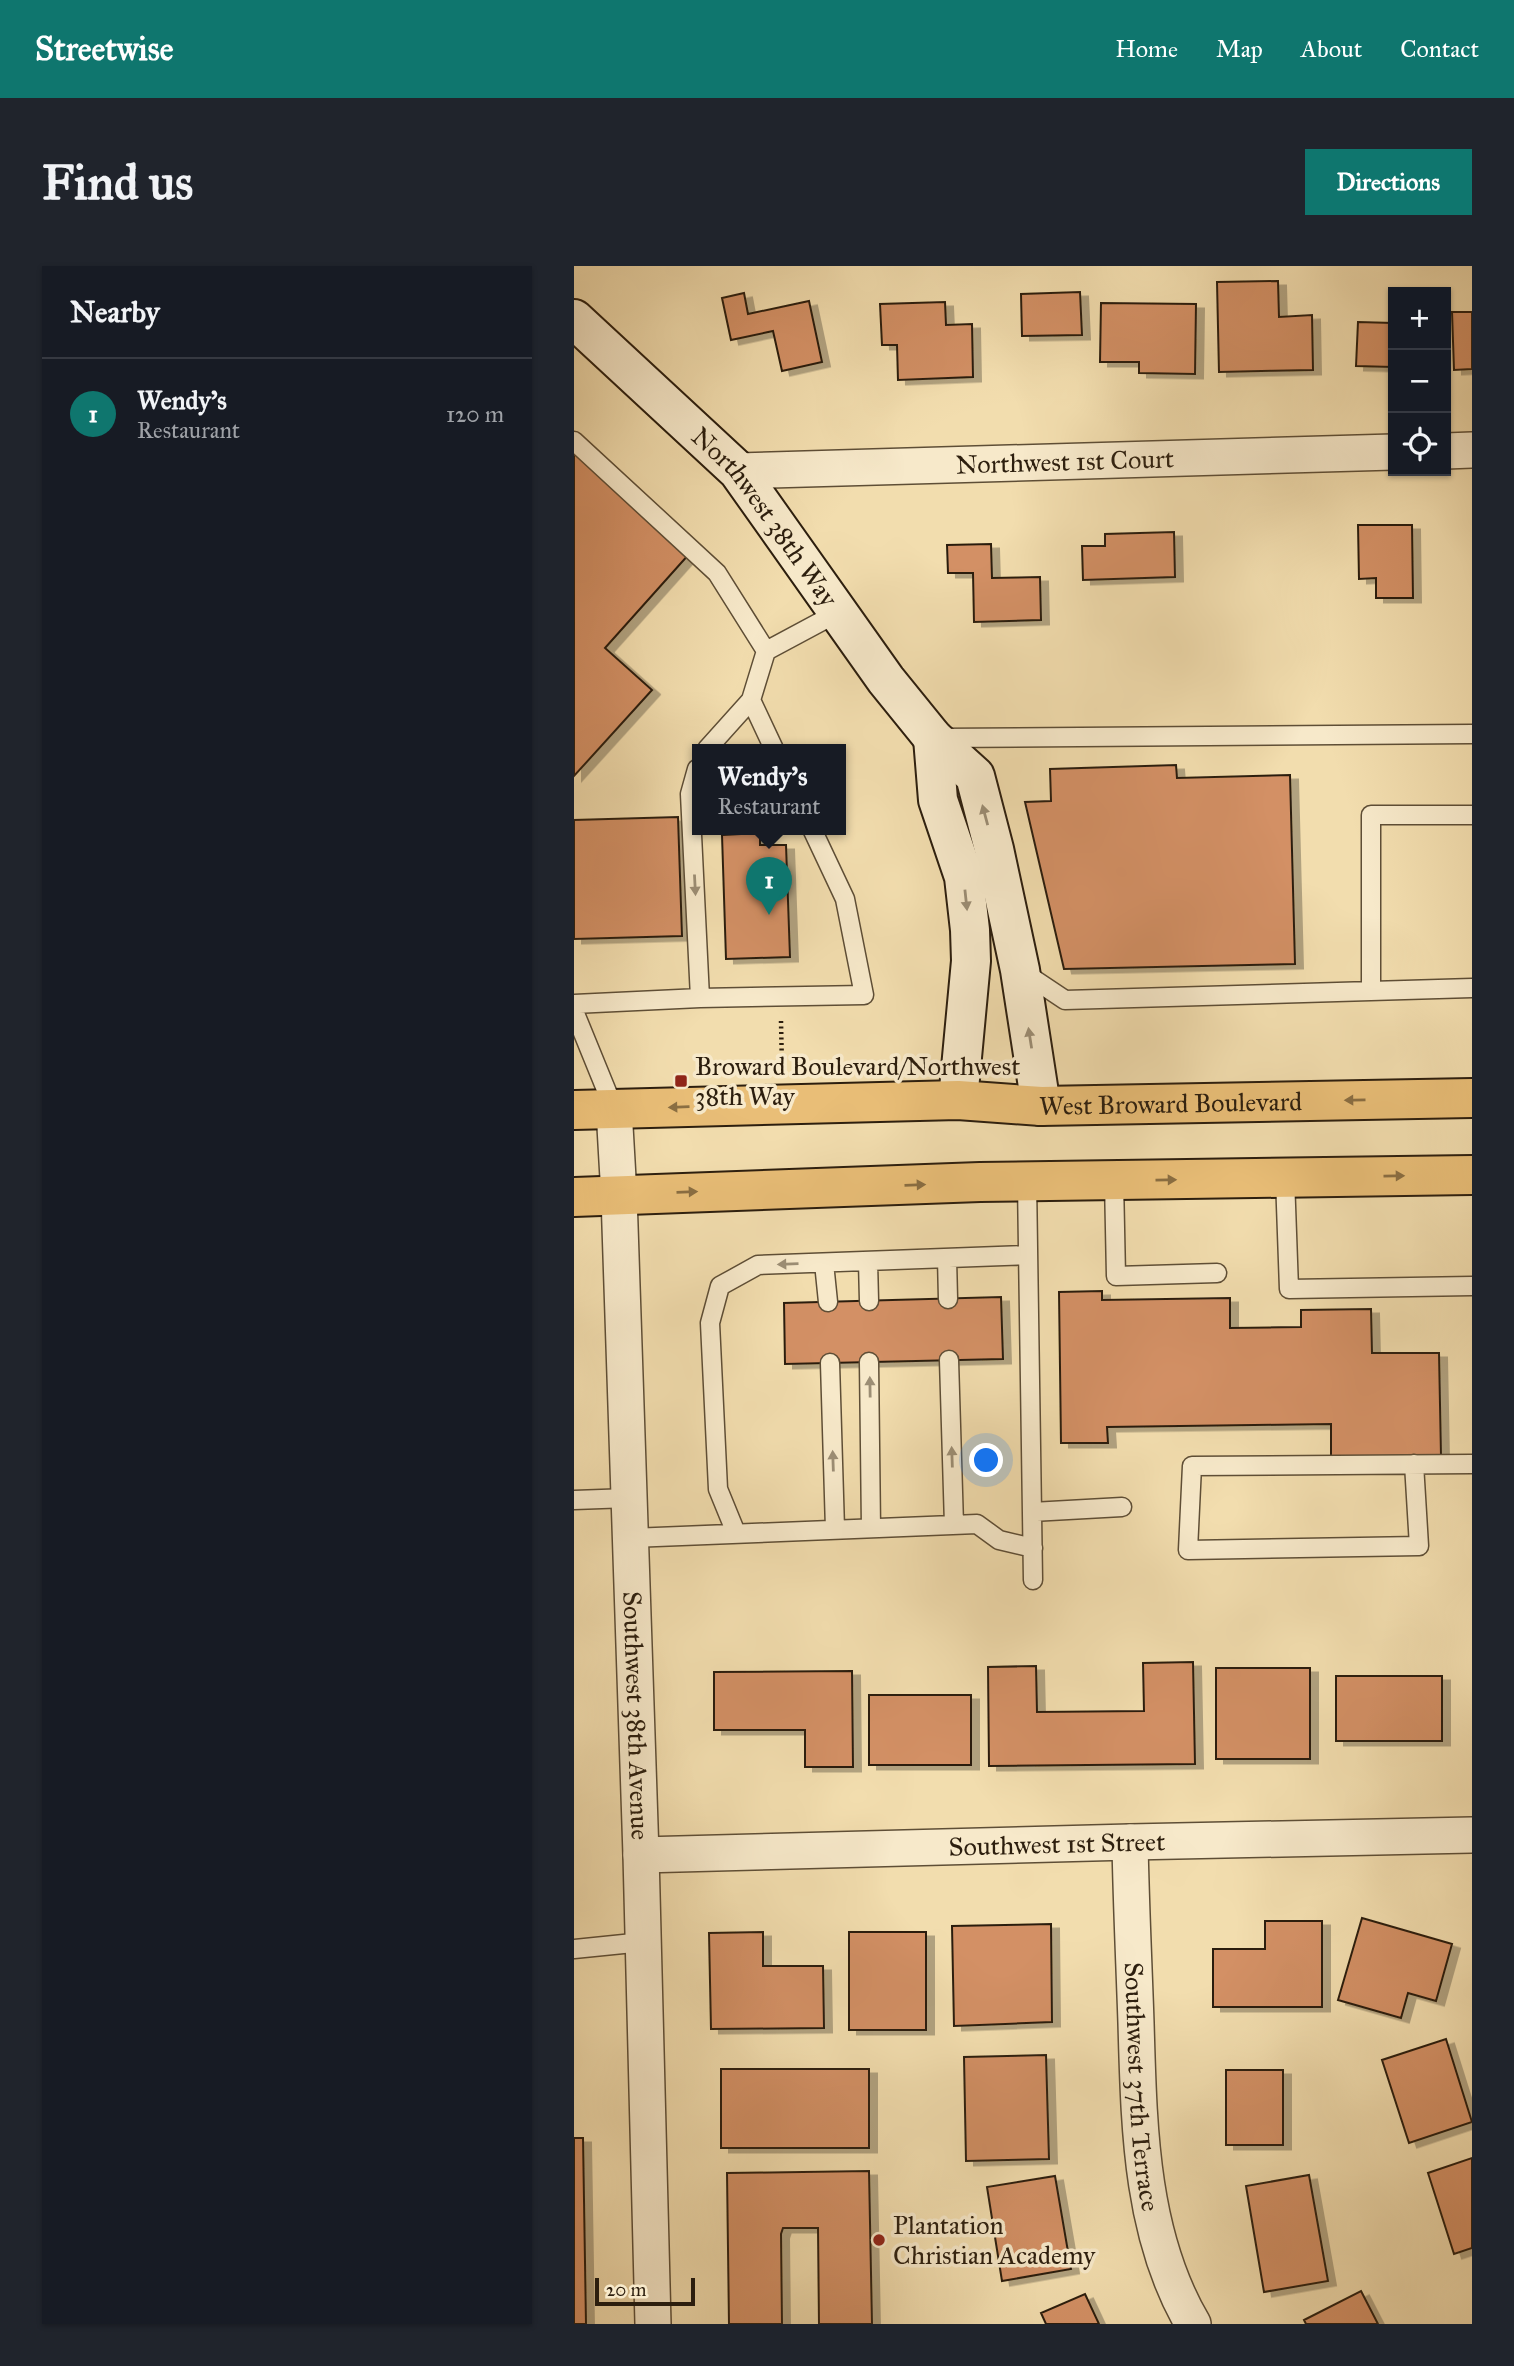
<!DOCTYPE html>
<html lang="en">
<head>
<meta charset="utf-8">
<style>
	body { margin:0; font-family:"IM FELL Great Primer",serif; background:#20242c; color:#f1f3f6 }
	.controls { position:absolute; right:21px; top:21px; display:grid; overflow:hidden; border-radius:0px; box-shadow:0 2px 5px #0004 }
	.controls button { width:63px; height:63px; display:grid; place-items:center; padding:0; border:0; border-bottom:2px solid #363941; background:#171b24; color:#f1f3f6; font:35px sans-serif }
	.scale { position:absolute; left:21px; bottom:18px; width:100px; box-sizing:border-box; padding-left:7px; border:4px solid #2c1e0e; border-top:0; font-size:19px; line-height:24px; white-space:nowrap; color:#2c1e0e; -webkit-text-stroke:5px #f7e9ca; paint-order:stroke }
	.you { position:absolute; left:413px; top:1195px; width:24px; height:24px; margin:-18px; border:5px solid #fff; border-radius:50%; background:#1a73e8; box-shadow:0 0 0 10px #1a73e833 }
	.badge { display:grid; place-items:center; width:46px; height:46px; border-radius:50%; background:#0f766e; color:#fff; font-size:23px; font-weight:700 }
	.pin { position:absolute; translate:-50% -58px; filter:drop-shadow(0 2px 4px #0008) }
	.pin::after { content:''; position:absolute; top:37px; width:24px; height:21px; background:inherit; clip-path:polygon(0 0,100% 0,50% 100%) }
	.popup { position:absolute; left:118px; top:478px; width:154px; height:91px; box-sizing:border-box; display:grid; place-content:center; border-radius:0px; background:#171b24; filter:drop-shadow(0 2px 5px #0005); font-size:23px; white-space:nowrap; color:#9ea1a6 }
	.popup b { font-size:26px; color:#f1f3f6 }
	.popup::after { content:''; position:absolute; left:50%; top:100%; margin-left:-14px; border:14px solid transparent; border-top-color:#171b24 }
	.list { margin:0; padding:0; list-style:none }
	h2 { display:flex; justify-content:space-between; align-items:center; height:91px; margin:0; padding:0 28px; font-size:30px }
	h2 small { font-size:23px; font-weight:400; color:#9ea1a6 }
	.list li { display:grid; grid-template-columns:46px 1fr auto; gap:21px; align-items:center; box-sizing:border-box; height:112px; padding:0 28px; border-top:2px solid #363941 }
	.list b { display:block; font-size:26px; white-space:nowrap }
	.list p { margin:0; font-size:23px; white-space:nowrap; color:#9ea1a6 }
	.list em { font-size:23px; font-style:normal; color:#9ea1a6 }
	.icon { flex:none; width:38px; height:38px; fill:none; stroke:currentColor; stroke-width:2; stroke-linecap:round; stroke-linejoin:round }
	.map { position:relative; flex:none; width:898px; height:2058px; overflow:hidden; border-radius:0px }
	header { display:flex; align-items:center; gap:42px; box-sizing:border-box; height:98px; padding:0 35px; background:#0f766e; color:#fff }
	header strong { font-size:33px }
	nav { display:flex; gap:38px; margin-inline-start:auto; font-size:24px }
	.intro { display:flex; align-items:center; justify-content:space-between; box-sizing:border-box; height:168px; padding:0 42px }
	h1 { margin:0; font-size:49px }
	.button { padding:18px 32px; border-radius:0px; background:#0f766e; color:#fff; font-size:24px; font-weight:700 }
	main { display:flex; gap:42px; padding:0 42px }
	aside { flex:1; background:#171b24; border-radius:0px; box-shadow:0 2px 5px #0004 }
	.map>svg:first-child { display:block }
</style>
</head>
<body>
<header>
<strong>Streetwise</strong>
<nav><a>Home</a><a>Map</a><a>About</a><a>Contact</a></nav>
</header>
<div class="intro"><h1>Find us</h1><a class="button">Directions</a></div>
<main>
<aside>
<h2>Nearby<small></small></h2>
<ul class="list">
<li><span class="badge">1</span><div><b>Wendy's</b><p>Restaurant</p></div><em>120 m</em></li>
</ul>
</aside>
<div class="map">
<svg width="898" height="2058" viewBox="0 0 898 2058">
	<defs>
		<filter id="shadow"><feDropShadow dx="8" dy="4.5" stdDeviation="0" flood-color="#0004"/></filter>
	</defs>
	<rect width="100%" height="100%" fill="#f2ddae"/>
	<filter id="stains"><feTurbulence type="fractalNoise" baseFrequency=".00286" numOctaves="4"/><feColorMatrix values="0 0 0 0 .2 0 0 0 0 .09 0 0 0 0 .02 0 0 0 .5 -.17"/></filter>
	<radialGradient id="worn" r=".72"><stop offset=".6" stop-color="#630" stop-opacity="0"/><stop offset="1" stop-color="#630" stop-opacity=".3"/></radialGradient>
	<!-- building -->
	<path fill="#d39065" stroke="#2c1e0e" stroke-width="2" filter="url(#shadow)" d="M704 15 705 51 738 49 739 104 645 106 643 16Z
		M506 26 508 69 448 70 447 28Z
		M170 27 174 48 235 35 248 96 208 105 199 65 157 74 148 32Z
		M371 36 372 59 398 58 399 111 324 114 323 79H308L306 38Z
		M527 37 622 38 621 108 565 107V96H526Z
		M878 46H898V103L880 104Z
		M784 56 819 57V101L782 100Z
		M0 183 116 287 31 382 78 424 0 510Z
		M784 259H838L839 332H802V312L785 313Z
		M600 266 601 311 509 314 508 280H531V268Z
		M417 278 418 312 466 311 467 354 400 356 399 307H374L373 279Z
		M602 499 603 512 716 509 721 698 490 703 451 536 477 535 476 503Z
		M104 551 108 670 0 673V554Z
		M186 567V579H212L216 691 152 693 148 569Z
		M528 1025V1034L656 1032V1062L727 1061V1044L797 1043 798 1087H865L867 1190 757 1191V1158L533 1161 534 1177H487L485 1026Z
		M427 1031 429 1093 211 1098 210 1037Z
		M619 1396 621 1498 415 1500 414 1401 462 1400 463 1446 570 1445 569 1397Z
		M642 1402H736V1493H642Z
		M278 1405 279 1501H231V1464H140V1406Z
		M762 1410H868V1475H762Z
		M295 1429H397V1499H295Z
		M788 1652 878 1678 862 1735 834 1727 827 1752 764 1734Z
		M691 1655H748V1741H639V1683H691Z
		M477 1658 478 1756 380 1760 378 1660Z
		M189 1666V1700H249L250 1762 137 1763 135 1667Z
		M275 1666H352V1764H275Z
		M872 1773 898 1856 835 1877 808 1794Z
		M472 1789 475 1893 392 1895 390 1791Z
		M147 1803H295V1882H147Z
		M652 1804H709V1879H652Z
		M0 1872H9L12 2058H0Z
		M898 1892V1982L880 1988 854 1907Z
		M295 1905 298 2058H245L244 1962H209L207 1968 208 2058H155L153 1907Z
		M735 1909 754 2015 690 2026 672 1920Z
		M481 1910 497 2003 428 2015 413 1921Z
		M787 2025 804 2058H732L730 2054Z
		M511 2028 525 2058H472L467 2047Z"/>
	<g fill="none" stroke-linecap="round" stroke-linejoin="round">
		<!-- lane casing -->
		<g stroke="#5e4e36" stroke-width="21">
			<path id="lane" d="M0 175 143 307 192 385 263 347
				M177 434 200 483
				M366 472 898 468
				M133 483 177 434 192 385
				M123 503 116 528 126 732
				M449 706 491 734 898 722
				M797 725V549H898
				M0 738 126 732 290 729 271 633 238 563
				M0 745 40 843
				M711 912 715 1023 898 1020
				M540 915 542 1010 643 1007
				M453 916 459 1314
				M373 992 374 1033
				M294 995 295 1035
				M250 997 254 1036
				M375 1094 380 1259
				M295 1096 297 1262
				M256 1097 261 1263
				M840 1198 845 1280 614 1284 618 1200 898 1198
				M0 1234 55 1232
				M458 1246 548 1241
				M162 1267 144 1223 136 1057 146 1020 184 999 454 989
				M57 1272 403 1258 425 1274 459 1282
				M0 1683 69 1676"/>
		</g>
		<!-- street casing -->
		<g stroke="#5e4e36" stroke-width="38">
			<g id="street">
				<path d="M872 185 898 184"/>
				<path id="s1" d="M164 205 819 186"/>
				<path id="s2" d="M40 843 45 930 67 1589 79 2058"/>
				<path id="s3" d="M556 1576C557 1636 560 1697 562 1757 565 1859 566 1968 619 2058"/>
				<path id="s4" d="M67 1589 556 1576 898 1569"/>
			</g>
		</g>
		<!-- secondary casing -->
		<g stroke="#2c1e0e" stroke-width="42">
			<g id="secondary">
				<path id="s5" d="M0 53 164 205 312 414 359 472 401 510 420 583 446 704 467 840"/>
				<path d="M359 472 364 534 390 611 396 664 397 695 384 834"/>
			</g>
		</g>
		<!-- primary casing -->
		<g stroke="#2c1e0e" stroke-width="42">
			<g id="primary">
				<path id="s6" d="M0 844 384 834 467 840 898 832"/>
				<path d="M0 931 406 916 898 909"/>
			</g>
		</g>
		<!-- path -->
		<path stroke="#2c1e0e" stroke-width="4.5" stroke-dasharray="2 3.5" stroke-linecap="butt" d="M207 755 208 802"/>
		<!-- lane -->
		<use href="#lane" stroke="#f7e9ca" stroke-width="18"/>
		<!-- street -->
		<use href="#street" stroke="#f7e9ca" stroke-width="35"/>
		<!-- secondary -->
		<use href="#secondary" stroke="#f7e9ca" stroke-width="38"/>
		<!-- primary -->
		<use href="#primary" stroke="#e9be77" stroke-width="38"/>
	</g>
	<!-- one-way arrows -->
	<defs><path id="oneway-solid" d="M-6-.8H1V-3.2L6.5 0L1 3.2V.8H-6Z" transform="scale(1.75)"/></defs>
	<g fill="#9c8e75">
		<use href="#oneway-solid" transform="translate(411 549) rotate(-105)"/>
		<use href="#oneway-solid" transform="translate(121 619) rotate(87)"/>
		<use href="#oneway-solid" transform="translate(392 634) rotate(84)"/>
		<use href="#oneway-solid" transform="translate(456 772) rotate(-99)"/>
		<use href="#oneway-solid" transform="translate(214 998) rotate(178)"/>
		<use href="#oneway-solid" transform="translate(296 1121) rotate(-91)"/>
		<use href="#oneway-solid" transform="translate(378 1191) rotate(-92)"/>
		<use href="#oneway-solid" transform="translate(259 1195) rotate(-92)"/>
	</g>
	<g fill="#8a6e42">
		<use href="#oneway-solid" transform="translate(781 834) rotate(179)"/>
		<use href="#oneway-solid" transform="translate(105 841) rotate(178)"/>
		<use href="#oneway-solid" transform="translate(820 910) rotate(-1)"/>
		<use href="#oneway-solid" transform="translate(592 914) rotate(-1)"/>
		<use href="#oneway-solid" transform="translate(341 919) rotate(-2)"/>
		<use href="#oneway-solid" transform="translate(113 926) rotate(-2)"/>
	</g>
	<!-- markers -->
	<g fill="#8f2418" stroke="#f7e9ca" stroke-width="2.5">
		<rect x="100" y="808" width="14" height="14" rx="3.5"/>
		<circle cx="305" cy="1974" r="7"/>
	</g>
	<g text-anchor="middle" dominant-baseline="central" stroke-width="7" stroke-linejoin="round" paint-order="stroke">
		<!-- street labels -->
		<g font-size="26" fill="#2c1e0e" stroke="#f7e9ca">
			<text stroke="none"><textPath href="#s1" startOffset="327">Northwest 1st Court</textPath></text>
			<text stroke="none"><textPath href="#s5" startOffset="276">Northwest 38th Way</textPath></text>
			<text stroke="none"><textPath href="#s6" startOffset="597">West Broward Boulevard</textPath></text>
			<text stroke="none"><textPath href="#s2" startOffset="607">Southwest 38th Avenue</textPath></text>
			<text stroke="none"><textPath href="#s4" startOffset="416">Southwest 1st Street</textPath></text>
			<text stroke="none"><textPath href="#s3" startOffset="245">Southwest 37th Terrace</textPath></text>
		</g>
		<!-- poi labels -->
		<g font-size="26" fill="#2c1e0e" stroke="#f7e9ca" text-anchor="start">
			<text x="121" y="800">Broward Boulevard/Northwest<tspan x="121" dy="30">38th Way</tspan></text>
			<text x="319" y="1959">Plantation<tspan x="319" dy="30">Christian Academy</tspan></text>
		</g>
	</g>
	<rect width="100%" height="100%" filter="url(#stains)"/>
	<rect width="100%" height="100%" fill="url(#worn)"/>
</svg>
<div class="controls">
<button>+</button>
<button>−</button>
<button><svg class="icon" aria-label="locate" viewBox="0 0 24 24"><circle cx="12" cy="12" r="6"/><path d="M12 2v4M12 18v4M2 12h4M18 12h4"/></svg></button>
</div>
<div class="scale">20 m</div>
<div class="you"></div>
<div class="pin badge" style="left:195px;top:649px">1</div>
<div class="popup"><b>Wendy's</b>Restaurant</div>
</div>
</main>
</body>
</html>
